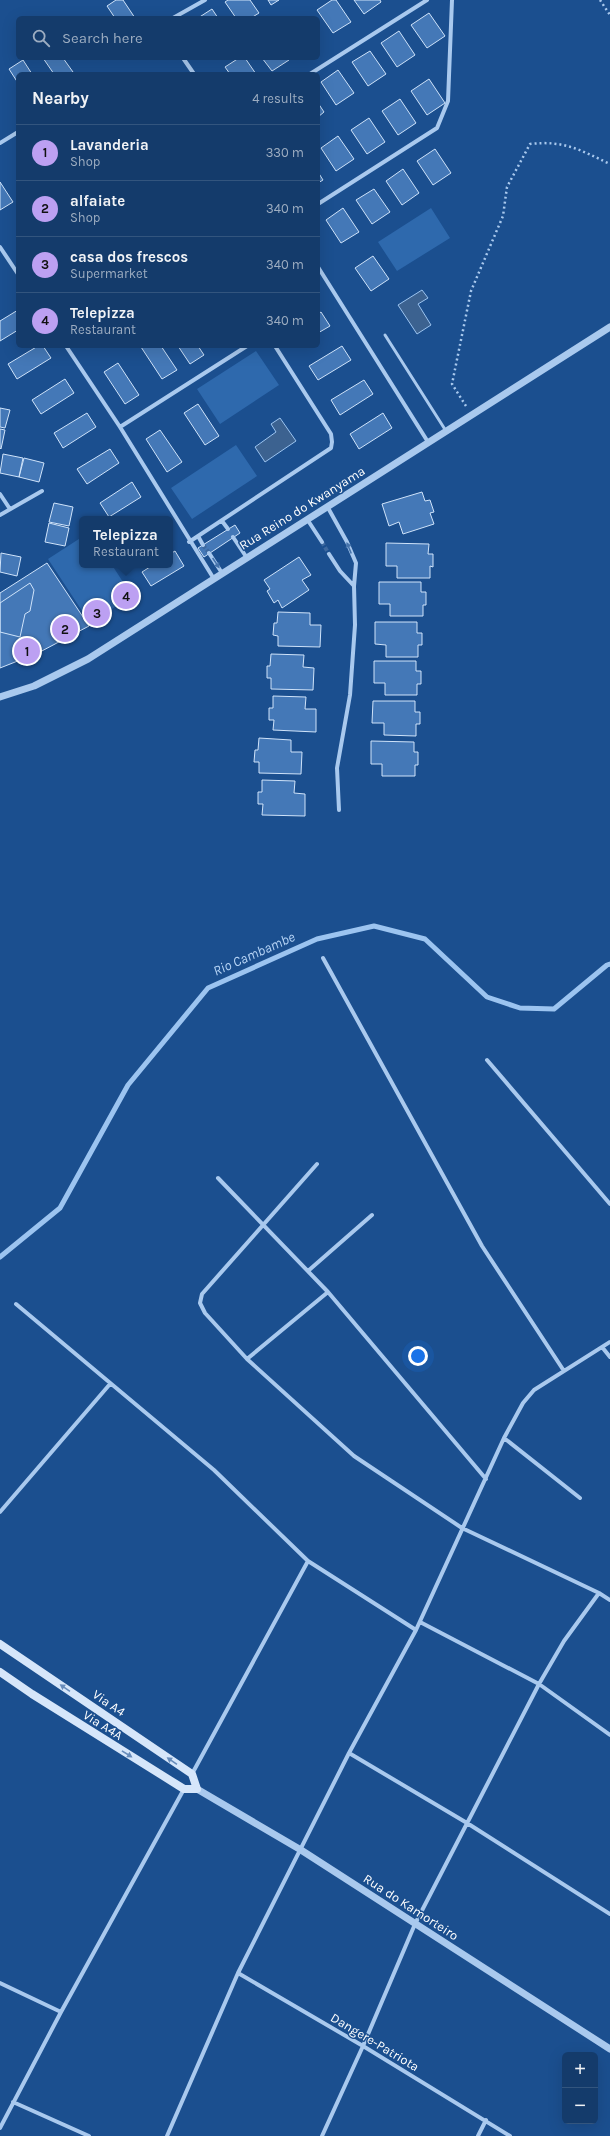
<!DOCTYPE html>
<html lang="en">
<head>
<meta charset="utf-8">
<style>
	body { margin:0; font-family:Karla,sans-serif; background:#1d4271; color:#f1f3f6 }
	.controls { position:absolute; right:12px; bottom:12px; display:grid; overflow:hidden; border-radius:6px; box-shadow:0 4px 16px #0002 }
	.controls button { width:36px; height:36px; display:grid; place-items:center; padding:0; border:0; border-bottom:1px solid #33557e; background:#143b6b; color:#f1f3f6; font:20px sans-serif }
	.you { position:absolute; left:418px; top:1356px; width:14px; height:14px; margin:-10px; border:3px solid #fff; border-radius:50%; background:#1a73e8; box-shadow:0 0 0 6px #1a73e833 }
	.badge { display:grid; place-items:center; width:26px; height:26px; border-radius:50%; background:#bca0f2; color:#111; font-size:13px; font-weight:700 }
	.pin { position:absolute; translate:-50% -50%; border:2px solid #fff; box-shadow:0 1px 4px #0006 }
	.popup { position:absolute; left:79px; top:516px; width:94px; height:52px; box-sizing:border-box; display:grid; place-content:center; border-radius:6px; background:#143b6b; filter:drop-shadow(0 1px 3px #0005); font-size:13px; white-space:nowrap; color:#9dadc1 }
	.popup b { font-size:15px; color:#f1f3f6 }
	.popup::after { content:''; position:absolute; left:50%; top:100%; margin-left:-8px; border:8px solid transparent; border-top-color:#143b6b }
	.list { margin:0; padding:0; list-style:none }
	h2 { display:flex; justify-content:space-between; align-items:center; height:52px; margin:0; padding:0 16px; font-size:17px }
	h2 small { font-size:13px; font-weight:400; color:#9dadc1 }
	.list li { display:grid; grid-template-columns:26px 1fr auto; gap:12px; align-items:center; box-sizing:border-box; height:56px; padding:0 16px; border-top:1px solid #33557e }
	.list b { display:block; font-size:15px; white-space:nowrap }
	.list p { margin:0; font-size:13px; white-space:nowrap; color:#9dadc1 }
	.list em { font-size:13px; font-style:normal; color:#9dadc1 }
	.icon { flex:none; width:22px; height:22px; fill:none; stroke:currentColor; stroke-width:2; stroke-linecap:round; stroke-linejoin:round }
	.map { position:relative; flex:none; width:610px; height:2136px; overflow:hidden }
	.search { position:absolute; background:#143b6b; box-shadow:0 4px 16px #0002; left:16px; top:16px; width:304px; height:44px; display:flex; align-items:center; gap:10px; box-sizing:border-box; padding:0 14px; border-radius:6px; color:#9dadc1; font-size:15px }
	.panel { position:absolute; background:#143b6b; box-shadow:0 4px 16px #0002; left:16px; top:72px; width:304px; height:276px; border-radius:6px }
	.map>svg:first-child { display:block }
</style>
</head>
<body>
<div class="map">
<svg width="610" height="2136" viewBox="0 0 610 2136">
	<rect width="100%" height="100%" fill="#1b4f8f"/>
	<!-- green -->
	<path fill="#2e69ad" d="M431 208 450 238 397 271 378 242Z
		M256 351 279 385 220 424 197 389Z
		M236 445 257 476 192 519 171 488Z
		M82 537V565H112L132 596 90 623 48 559Z"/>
	<!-- water -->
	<path fill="#3c6290" stroke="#9cc4f0" d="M422 290 428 298 418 304 431 325 417 334 398 305Z
		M280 418 296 441 265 462 255 447 276 432 271 424Z"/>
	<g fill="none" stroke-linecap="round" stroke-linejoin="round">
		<!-- stream -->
		<path stroke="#9cc4f0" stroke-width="5" d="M0 1257 60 1208 128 1085 208 988 317 939 374 926 425 939 487 997 520 1008 554 1009 607 965 610 964"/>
	</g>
	<!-- building -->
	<path fill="#4478b7" stroke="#cfe3fa" d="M116 0H123L135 18H115L107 6Z
		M228 0H250L259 13 251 18H236L225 2Z
		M268 0H279L271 5Z
		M332 0H336L351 22 333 33 317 10Z
		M354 0H380L381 2 364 14Z
		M212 9 218 18H198Z
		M429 13 445 36 427 48 411 25Z
		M399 31 415 55 397 67 381 43Z
		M370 51 386 74 368 86 352 62Z
		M43 58H63L73 72 70 74H54Z
		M239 58H245L256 74H230L225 67Z
		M262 58H288L289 60 272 71Z
		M23 60 32 74H18V83L9 69Z
		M338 70 354 93 336 105 321 82Z
		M429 79 445 103 427 115 411 91Z
		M400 99 416 123 398 135 382 111Z
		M318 103 324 112 318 117Z
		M369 118 385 142 367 154 351 130Z
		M338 136 354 159 336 171 321 148Z
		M435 149 451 173 433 185 417 161Z
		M403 169 419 193 402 205 386 181Z
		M318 172 323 180 318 183Z
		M0 182 13 202 0 210Z
		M374 189 390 212 372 224 356 200Z
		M343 208 359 232 341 243 326 220Z
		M373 256 389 279 371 291 355 268Z
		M18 310V330L0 341V321Z
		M321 312 330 326 318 333V314Z
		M38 346H43L51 358 17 379 8 364Z
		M143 346H161L177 370 162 379 141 347Z
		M178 346H198L204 355 190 364Z
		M342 346 351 360 318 380 309 366Z
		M118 363 139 395 125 404 104 372Z
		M65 379 74 393 41 414 32 400Z
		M364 380 373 394 340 415 331 400Z
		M198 404 219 436 205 445 184 413Z
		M0 408 10 410 5 428 0 427Z
		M87 413 96 427 63 448 54 433Z
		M383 413 392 428 359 449 350 434Z
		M0 429 5 430 1 449 0 448Z
		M160 430 182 462 167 472 146 439Z
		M110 449 119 463 87 484 77 469Z
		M3 454 23 458 19 477 0 473Z
		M24 458 44 463 39 482 19 477Z
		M132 482 141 497 109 517 100 503Z
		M422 492 425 501 430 500 434 512 430 513 434 524 403 534 399 522 389 526 382 504Z
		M54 503 73 507 69 526 49 522Z
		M49 523 69 528 65 546 45 542Z
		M235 525 240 533 204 557 198 548Z
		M386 543 429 544 428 554H433V567L430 566V578H397V566H386Z
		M175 551 184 566 151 586 142 572 153 565H170V554Z
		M1 553 21 557 17 576 0 572Z
		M299 557 311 575 302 580 309 590 282 608 278 600 274 603 267 591 270 589 264 580Z
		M47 563 89 626 38 653 0 668V593Z
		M379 582H421V592H426V605H423V616H390V604H379Z
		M30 583 34 590 30 611 25 614 20 637 0 632V603Z
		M278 612 310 613V625H321L320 647 278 646V636L273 635 274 623H277Z
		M375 622H417V633H422V645H418V657H386V645L375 644Z
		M271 654 304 655 303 667 314 668 313 690 271 689V678H267V666H270Z
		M374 661H416V671H421V684H417V695H385V683H374Z
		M273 696 306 697 305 709H316V732L273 730 274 720H269V708H273Z
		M373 701H415V712H420V724H416V736L384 735V723H372Z
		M259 738 291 740V752H302L301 774 259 773V762H254L255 750H258Z
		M371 741 414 742V752H418V765H415V776H382V764H371Z
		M262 780 295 781 294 793 305 794V816L262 815 263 804H258V792H262Z"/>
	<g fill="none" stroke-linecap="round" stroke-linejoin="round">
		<!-- minor-tunnel -->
		<path stroke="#3d69a0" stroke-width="4" stroke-dasharray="4 2" stroke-linecap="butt" d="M322 542 329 554
			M203 545 209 553"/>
		<!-- path -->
		<path stroke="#a9c9ee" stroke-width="2.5" stroke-dasharray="2 3" stroke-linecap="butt" d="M600 0 610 15
			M466 406 452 384 471 291 503 216 507 187 530 144C564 140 580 150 610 164"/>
		<!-- service -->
		<path stroke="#a9c9ee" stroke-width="3" d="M385 335 446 431"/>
		<!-- minor -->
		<path stroke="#a9c9ee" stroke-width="4" d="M173 18 205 0
			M183 58 194 74
			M310 74 427 0
			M0 143 18 132
			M318 204 437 128 448 101 452 0
			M0 247 18 274
			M318 267 428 442
			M66 346 120 427 214 579
			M120 427 247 346
			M0 494 10 509
			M327 506 347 542 356 563 354 586 355 625 350 695 337 768 339 810
			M0 515 42 491
			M307 519 322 542
			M222 521 228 529
			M198 536 203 545
			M233 537 247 558
			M189 542 331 448 332 442 331 434 275 346
			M209 553 222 573
			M329 554 340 571 354 586
			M323 958 482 1246 564 1371
			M487 1060 610 1204
			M317 1164 202 1294 200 1303 205 1313 247 1359 354 1456 462 1528 599 1593 610 1600
			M218 1178 328 1292 486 1479
			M308 1271 372 1215
			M16 1304 214 1470 308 1561 416 1630
			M602 1347 610 1357
			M247 1359 328 1292
			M504 1438 580 1498
			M0 1512 110 1384
			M420 1622 539 1684 610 1735
			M349 1753 467 1823 610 1914
			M192 1774 308 1561
			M238 1973 363 2046 510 2136
			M0 1983 61 2012
			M13 2102 89 2136
			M0 2128 61 2012 184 1789
			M167 2136 238 1973 349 1753 416 1630 504 1438 523 1403 534 1390 610 1342
			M322 2136 363 2046 415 1924 539 1684 564 1641 599 1593
			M478 2136 486 2120"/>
		<!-- tertiary -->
		<path stroke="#a9c9ee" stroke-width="7" d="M0 697 34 686 88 659 610 327
			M197 1789 301 1850 610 2049"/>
		<!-- secondary -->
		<path stroke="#d6e6fa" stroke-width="8" d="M0 1644 192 1774 197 1789H184L32 1694 0 1672"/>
	</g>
	<!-- one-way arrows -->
	<defs><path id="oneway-solid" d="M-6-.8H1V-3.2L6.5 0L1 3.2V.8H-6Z"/></defs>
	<g fill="#4674ac">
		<use href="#oneway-solid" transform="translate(349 548) rotate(-112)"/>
		<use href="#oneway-solid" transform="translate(216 563) rotate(56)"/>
	</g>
	<g fill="#668bba">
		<use href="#oneway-solid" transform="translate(65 1688) rotate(-146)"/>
		<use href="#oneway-solid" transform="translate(127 1754) rotate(32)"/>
		<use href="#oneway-solid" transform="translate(172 1761) rotate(-146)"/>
	</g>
	<g text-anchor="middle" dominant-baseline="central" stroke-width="3" stroke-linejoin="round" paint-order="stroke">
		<!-- street labels -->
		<g font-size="13" fill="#fff" stroke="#1b4f8f">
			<text transform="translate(302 508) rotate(-32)">Rua Reino do Kwanyama</text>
			<text transform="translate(109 1703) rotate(34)">Via A4</text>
			<text transform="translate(103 1725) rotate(32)">Via A4A</text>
			<text transform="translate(411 1907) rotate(33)">Rua do Kamorteiro</text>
			<text transform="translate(375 2042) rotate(31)">Dangere-Patriota</text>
		</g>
		<!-- water labels -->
		<g font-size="14" font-style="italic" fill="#b5d3f5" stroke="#1b4f8f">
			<text transform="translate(254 954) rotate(-24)">Rio Cambambe</text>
		</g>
	</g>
</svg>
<div class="controls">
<button>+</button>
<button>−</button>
</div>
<div class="you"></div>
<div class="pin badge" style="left:27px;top:651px">1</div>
<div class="pin badge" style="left:65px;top:629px">2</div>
<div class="pin badge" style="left:97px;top:613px">3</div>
<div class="pin badge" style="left:126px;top:596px">4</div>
<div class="popup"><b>Telepizza</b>Restaurant</div>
<div class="search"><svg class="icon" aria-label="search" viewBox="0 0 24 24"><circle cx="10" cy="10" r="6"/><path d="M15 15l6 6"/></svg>Search here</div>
<section class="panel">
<h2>Nearby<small>4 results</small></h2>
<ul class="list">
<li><span class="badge">1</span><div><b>Lavanderia</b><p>Shop</p></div><em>330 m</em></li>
<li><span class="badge">2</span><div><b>alfaiate</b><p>Shop</p></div><em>340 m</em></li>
<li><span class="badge">3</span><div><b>casa dos frescos</b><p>Supermarket</p></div><em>340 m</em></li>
<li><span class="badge">4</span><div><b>Telepizza</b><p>Restaurant</p></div><em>340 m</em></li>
</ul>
</section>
</div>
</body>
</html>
